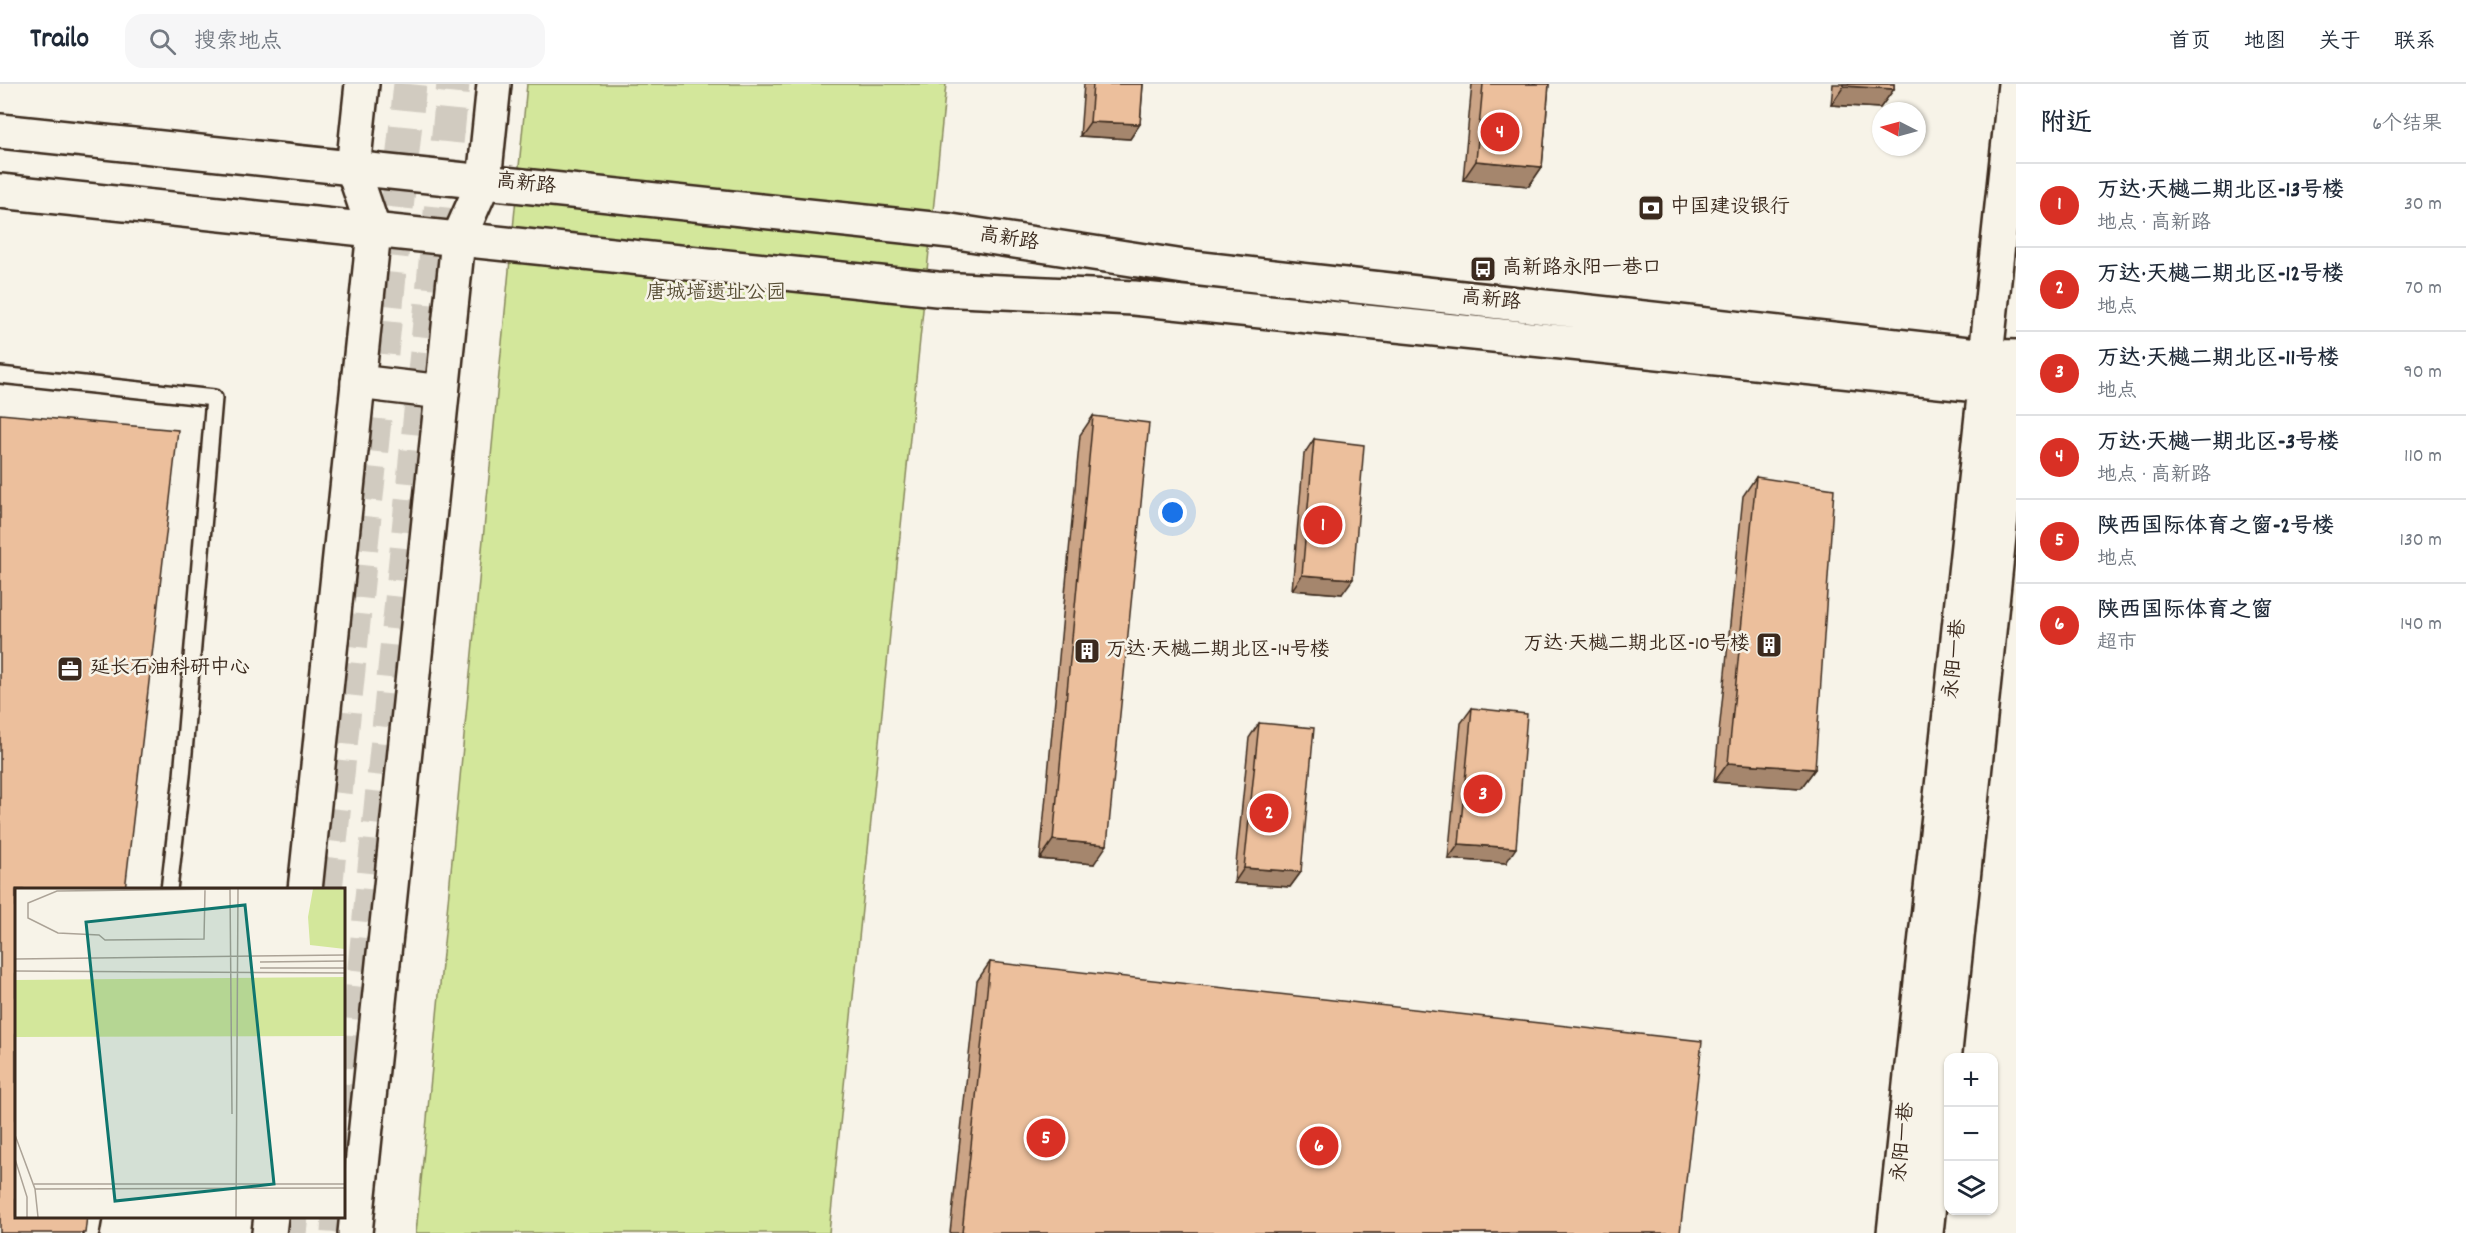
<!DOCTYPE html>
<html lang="zh">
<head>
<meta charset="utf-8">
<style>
	body { margin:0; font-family:Dekko,"LXGW WenKai TC",sans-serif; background:#f6f6f7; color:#1f2937 }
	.controls { position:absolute; right:18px; bottom:18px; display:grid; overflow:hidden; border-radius:12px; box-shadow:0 2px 4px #0004 }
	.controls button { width:54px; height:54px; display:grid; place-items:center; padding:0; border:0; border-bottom:2px solid #e0e1e3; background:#fff; color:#1f2937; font:30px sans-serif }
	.compass { position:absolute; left:1872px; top:18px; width:54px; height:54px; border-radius:50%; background:#fff; box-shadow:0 2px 4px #0004; rotate:276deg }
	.you { position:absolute; left:1173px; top:429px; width:21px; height:21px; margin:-15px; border:4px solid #fff; border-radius:50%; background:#1a73e8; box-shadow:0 0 0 9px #1a73e833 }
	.badge { display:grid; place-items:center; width:39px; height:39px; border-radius:50%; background:#d93025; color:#fff; font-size:20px; font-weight:700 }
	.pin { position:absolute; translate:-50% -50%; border:3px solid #fff; box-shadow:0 2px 6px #0006 }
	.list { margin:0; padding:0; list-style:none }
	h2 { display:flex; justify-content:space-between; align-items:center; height:78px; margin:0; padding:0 24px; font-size:26px }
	h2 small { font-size:20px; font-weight:400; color:#747a83 }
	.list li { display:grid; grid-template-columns:39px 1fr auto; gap:18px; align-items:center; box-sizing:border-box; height:84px; padding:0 24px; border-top:2px solid #e0e1e3 }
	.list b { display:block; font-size:22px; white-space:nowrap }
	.list p { margin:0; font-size:20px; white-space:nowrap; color:#747a83 }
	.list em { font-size:20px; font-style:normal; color:#747a83 }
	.icon { flex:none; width:33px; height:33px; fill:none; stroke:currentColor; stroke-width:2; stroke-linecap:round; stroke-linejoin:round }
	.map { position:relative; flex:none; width:2016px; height:1149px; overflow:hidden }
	header { display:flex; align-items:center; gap:36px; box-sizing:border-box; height:84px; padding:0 30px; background:#fff; border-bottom:2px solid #e0e1e3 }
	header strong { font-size:28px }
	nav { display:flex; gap:33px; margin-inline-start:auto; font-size:21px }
	.search { width:420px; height:54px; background:#f6f6f7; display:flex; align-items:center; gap:15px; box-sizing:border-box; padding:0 21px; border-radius:18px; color:#747a83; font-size:22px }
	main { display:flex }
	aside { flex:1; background:#fff }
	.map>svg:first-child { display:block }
</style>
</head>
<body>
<header>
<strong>Trailo</strong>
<div class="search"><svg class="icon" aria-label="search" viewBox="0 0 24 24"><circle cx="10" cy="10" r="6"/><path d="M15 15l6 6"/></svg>搜索地点</div>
<nav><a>首页</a><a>地图</a><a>关于</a><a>联系</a></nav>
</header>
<main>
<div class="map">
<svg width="2016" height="1149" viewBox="0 0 2016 1149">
	<rect width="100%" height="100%" fill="#f7f3e8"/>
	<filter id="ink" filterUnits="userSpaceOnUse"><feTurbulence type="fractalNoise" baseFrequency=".0167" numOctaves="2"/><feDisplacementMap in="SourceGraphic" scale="12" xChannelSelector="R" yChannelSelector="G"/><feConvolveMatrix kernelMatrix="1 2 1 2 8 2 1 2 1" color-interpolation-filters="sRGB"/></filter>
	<g filter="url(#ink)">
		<!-- green -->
		<path fill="#d3e79b" stroke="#87885c" stroke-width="1.5" d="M527 0H946L829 1149H416Z"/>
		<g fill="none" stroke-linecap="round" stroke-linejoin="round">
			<!-- highway-tunnel -->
			<path stroke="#d1cbc0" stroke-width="33" stroke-dasharray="33 16" stroke-linecap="butt" d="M326 806 410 0
				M344 1082 453 0
				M290 1149 292 1132
				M337 1149 338 1132"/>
			<!-- lane casing -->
			<g stroke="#3b2a1e" stroke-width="20">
				<path id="lane" d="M0 291 214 314 182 692 169 806
					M91 1149 94 1132"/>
			</g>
			<!-- secondary casing -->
			<g stroke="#3b2a1e" stroke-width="38">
				<path id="secondary" d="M0 47 951 147 1184 183 1986 272 2016 273
					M0 107 937 205 1134 214 2016 305
					M358 298 442 308
					M1894 1149 1985 303 1986 272 2015 0
					M1926 1149 2016 290"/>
			</g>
			<!-- primary casing -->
			<g stroke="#3b2a1e" stroke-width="38">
				<path id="primary" d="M305 806 374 147 353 85 362 0
					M269 1149 271 1132
					M355 1149 458 156 484 97 494 0"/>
			</g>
			<!-- lane -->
			<use href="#lane" stroke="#f7f3e8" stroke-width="15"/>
			<!-- secondary -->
			<use href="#secondary" stroke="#f7f3e8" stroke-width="33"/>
			<!-- primary -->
			<use href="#primary" stroke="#f7f3e8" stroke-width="33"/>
		</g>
		<!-- wall -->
		<path fill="#cba486" stroke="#3b2a1e" stroke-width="1.5" d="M1084 0H1143L1140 40 1130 55 1080 52Z
			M1472 0H1549L1542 83 1529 102 1463 96Z
			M1833 0H1894V5L1880 24 1831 21Z
			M1093 332 1094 780 1040 775 1080 351Z
			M1314 355 1342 510 1292 506 1304 370Z
			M1756 393 1815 685 1801 704 1714 698 1743 412Z
			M1472 624 1506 779 1448 775 1461 639Z
			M1259 639 1301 788 1290 803 1234 799 1249 654Z
			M990 878 1680 1149H950L977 897Z"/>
		<!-- shaded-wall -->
		<path fill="#a5866d" stroke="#3b2a1e" stroke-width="1.5" d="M1844 2 1894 5 1880 24 1831 21Z
			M1090 38 1140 40 1130 55 1080 52Z
			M1476 77 1542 83 1529 102 1463 96Z
			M1302 491 1353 495 1342 510 1292 506Z
			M1728 679 1815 685 1801 704 1714 698Z
			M1053 756 1107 761 1094 780 1040 775Z
			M1459 760 1516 764 1506 779 1448 775Z
			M1244 784 1301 788 1290 803 1234 799Z"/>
		<!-- building -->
		<path fill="#ecbf9c" stroke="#3b2a1e" stroke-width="1.5" d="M1093 0H1143L1140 40 1090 38Z
			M1483 0H1549L1542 83 1476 77Z
			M1844 0H1894V5L1844 2Z
			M0 330 178 346 125 806H16V1132H87L85 1149H0Z
			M1093 332 1149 339 1107 761 1053 756Z
			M1314 355 1364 361 1353 495 1302 491Z
			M1756 393 1834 405 1815 685 1728 679Z
			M1472 624 1527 630 1516 764 1459 760Z
			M1259 639 1314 644 1301 788 1244 784Z
			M990 878 1702 957 1680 1149H962Z"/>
	</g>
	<!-- icons -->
	<defs>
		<g id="bank-square" transform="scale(1.35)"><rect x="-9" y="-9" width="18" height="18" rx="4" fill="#3b2a1e" stroke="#f7f3e8"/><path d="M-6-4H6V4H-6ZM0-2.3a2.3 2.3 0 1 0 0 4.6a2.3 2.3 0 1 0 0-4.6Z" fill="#fff"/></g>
		<g id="bus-square" transform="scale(1.35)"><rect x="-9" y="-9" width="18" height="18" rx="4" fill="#3b2a1e" stroke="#f7f3e8"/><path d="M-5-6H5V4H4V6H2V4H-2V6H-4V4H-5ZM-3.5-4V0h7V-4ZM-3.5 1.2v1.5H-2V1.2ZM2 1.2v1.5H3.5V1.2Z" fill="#fff"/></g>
		<g id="building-square" transform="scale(1.35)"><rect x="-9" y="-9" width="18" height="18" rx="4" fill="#3b2a1e" stroke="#f7f3e8"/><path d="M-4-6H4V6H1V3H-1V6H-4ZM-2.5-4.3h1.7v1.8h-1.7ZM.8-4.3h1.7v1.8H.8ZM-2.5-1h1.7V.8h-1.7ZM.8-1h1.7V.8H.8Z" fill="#fff"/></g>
		<g id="office-square" transform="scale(1.35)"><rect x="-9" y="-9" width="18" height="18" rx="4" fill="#3b2a1e" stroke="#f7f3e8"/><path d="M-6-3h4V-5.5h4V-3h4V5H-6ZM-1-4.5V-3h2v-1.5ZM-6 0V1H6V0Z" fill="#fff"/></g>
	</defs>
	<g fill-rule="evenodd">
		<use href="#bank-square" x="1651" y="124"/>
		<use href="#bus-square" x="1483" y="185"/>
		<use href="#building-square" x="1769" y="561"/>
		<use href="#building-square" x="1087" y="567"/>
		<use href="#office-square" x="70" y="585"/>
	</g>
	<g text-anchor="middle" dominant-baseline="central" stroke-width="5" stroke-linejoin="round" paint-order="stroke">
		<!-- street labels -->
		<g font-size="20" fill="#3b2a1e" stroke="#f7f3e8">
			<text transform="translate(526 101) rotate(6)">高新路</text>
			<text transform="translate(1009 156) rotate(9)">高新路</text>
			<text transform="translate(1491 217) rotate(6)">高新路</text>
			<text transform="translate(1956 575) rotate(-84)">永阳一巷</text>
			<text transform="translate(1904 1058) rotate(-84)">永阳一巷</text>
		</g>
		<!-- poi labels -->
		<g font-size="20" fill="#3b2a1e" stroke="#f7f3e8" text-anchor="start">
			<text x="1670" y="124">中国建设银行</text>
			<text x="1502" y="185">高新路永阳一巷口</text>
			<text x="1750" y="561" text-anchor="end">万达·天樾二期北区-10号楼</text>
			<text x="1106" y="567">万达·天樾二期北区-14号楼</text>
			<text x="90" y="585">延长石油科研中心</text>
		</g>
		<!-- park labels -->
		<g font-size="20" fill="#595037" stroke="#f7f3e8">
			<text x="716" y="210">唐城墙遗址公园</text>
		</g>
	</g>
	<!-- overview -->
	<g transform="translate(15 804)">
		<rect width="330" height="330" fill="#f7f3e8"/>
		<path d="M298 1H330V61L295 57 293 29ZM330 89V148L0 149V92Z" fill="#d3e79b"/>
		<path fill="none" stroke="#aca397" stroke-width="1.5" d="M215 1 217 226M190 2 189 51 90 52 84 47 43 45 13 30V15L42 3 215 1M0 71 330 67M245 74 330 73M245 80H330M0 83 330 85M0 247 20 301 23 329M0 271 12 309V329M19 296H330M20 301 330 300M221 329 223 1"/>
		<path fill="#0f766e" fill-opacity="0.15" stroke="#0f766e" stroke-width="3" d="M230 17 259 296 100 313 71 34Z"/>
		<rect width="330" height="330" fill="none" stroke="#3b2a1e" stroke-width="3"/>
	</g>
</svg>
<div class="controls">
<button>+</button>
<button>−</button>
<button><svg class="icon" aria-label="layers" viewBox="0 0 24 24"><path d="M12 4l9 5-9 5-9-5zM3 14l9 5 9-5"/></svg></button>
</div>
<svg class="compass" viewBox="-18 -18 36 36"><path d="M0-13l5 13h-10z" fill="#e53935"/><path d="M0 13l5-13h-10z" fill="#747a83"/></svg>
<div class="you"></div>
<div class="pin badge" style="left:1323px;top:441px">1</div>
<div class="pin badge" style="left:1269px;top:729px">2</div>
<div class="pin badge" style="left:1483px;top:710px">3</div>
<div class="pin badge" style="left:1500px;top:48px">4</div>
<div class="pin badge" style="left:1046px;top:1054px">5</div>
<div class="pin badge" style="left:1319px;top:1062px">6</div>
</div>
<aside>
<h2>附近<small>6个结果</small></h2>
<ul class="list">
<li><span class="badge">1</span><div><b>万达·天樾二期北区-13号楼</b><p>地点 · 高新路</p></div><em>30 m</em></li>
<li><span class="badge">2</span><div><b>万达·天樾二期北区-12号楼</b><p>地点</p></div><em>70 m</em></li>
<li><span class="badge">3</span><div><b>万达·天樾二期北区-11号楼</b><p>地点</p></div><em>90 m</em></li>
<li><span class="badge">4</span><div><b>万达·天樾一期北区-3号楼</b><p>地点 · 高新路</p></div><em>110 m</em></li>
<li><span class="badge">5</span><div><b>陕西国际体育之窗-2号楼</b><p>地点</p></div><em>130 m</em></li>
<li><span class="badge">6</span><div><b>陕西国际体育之窗</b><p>超市</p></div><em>140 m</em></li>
</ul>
</aside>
</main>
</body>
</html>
